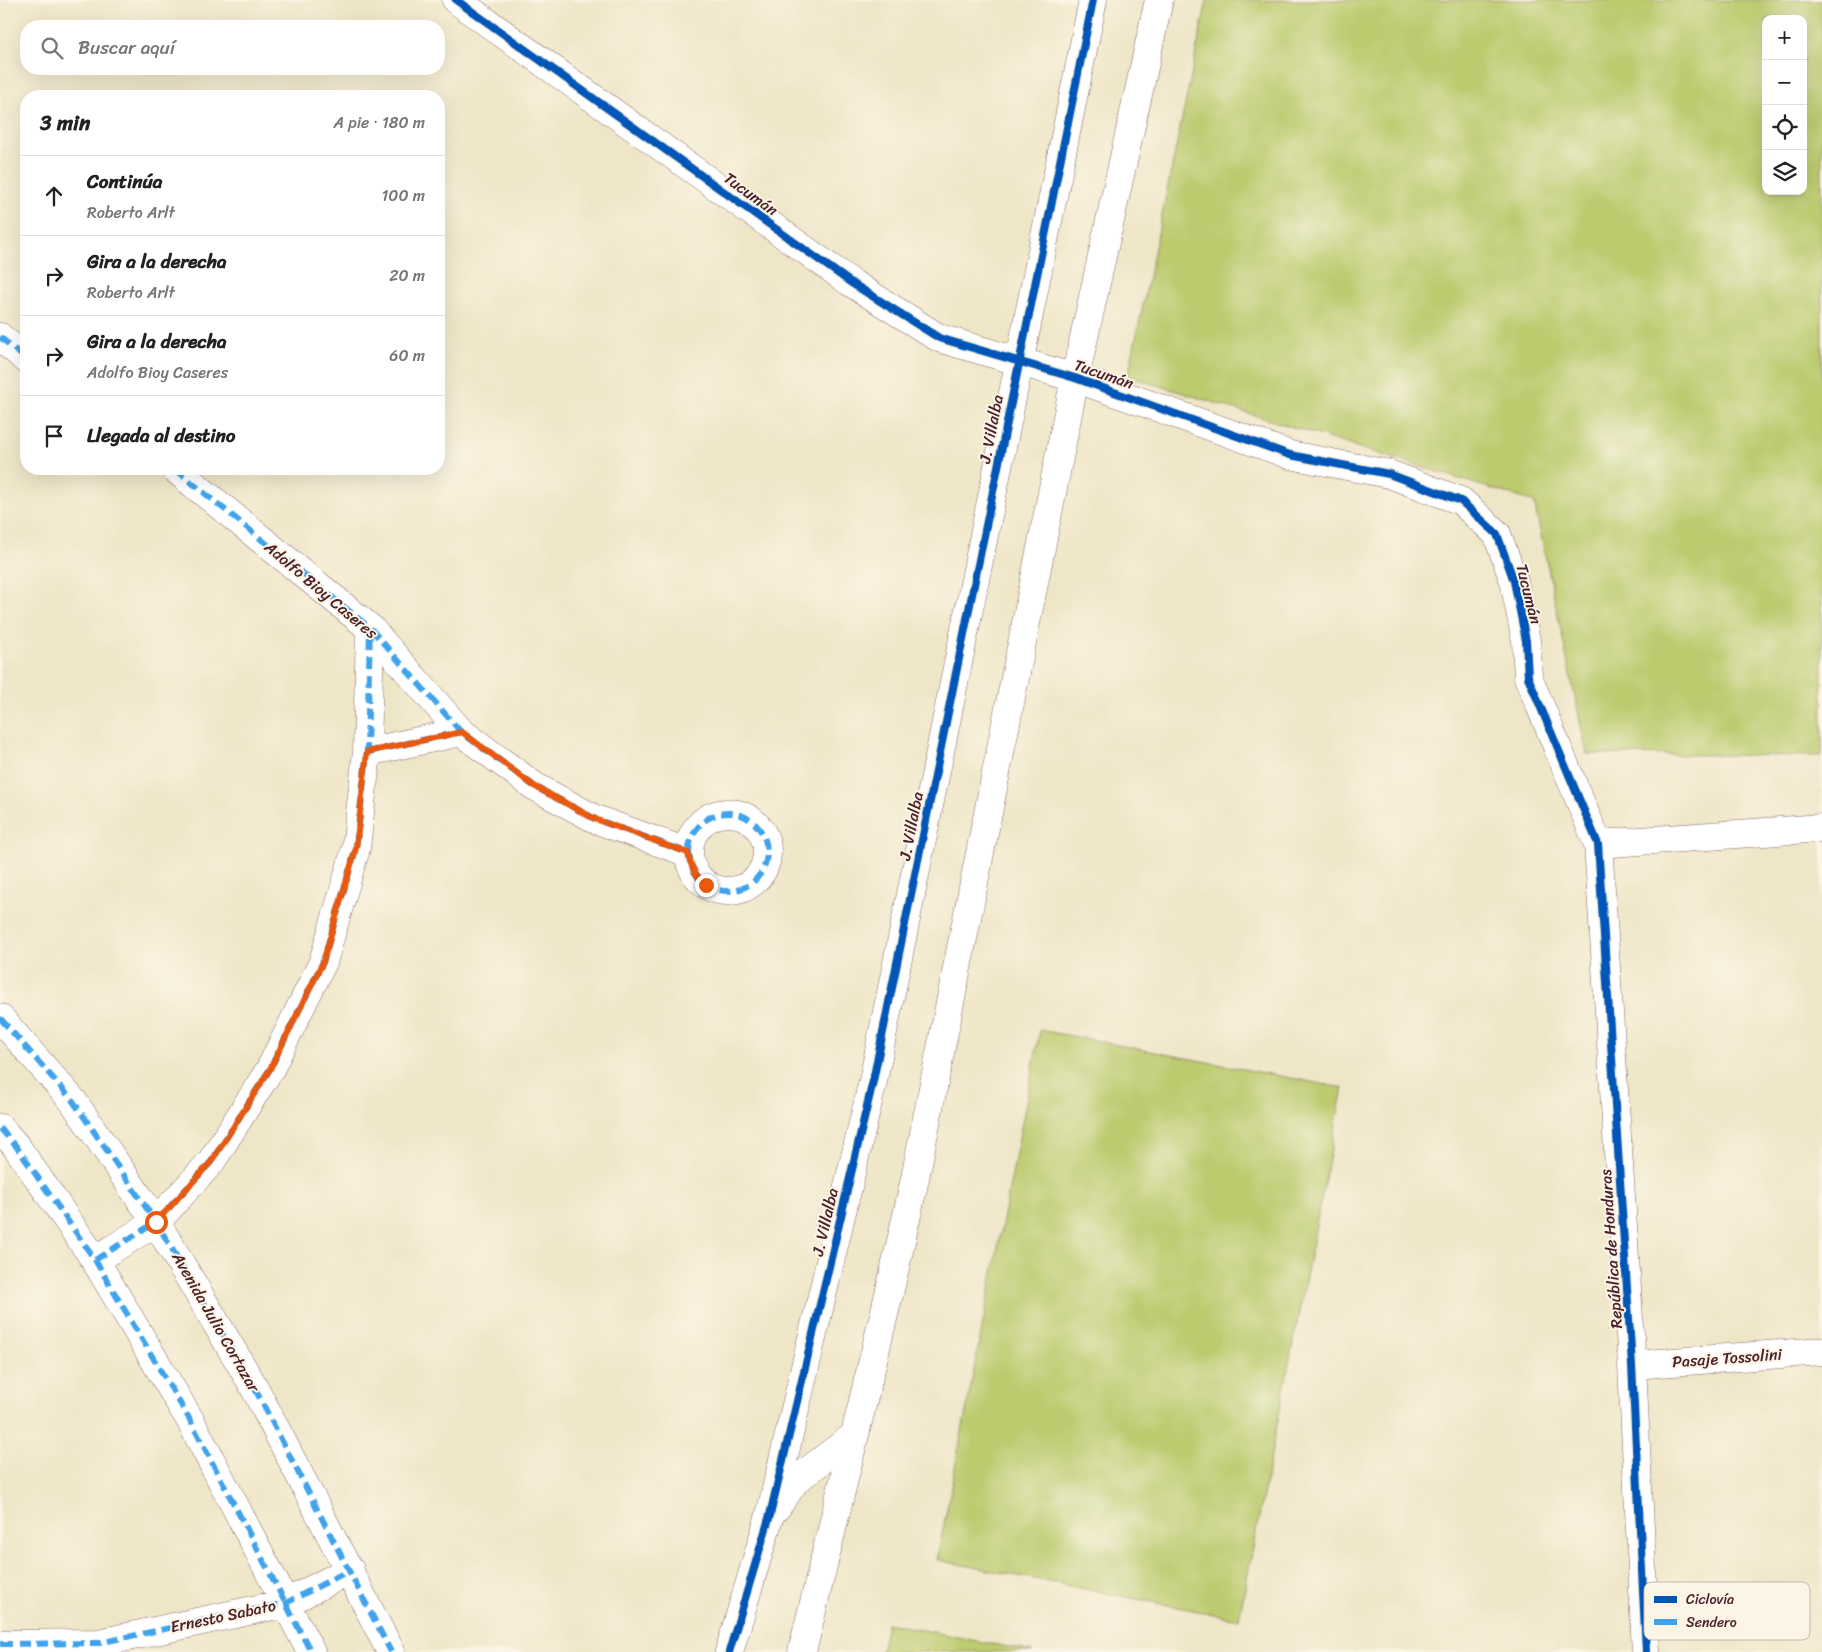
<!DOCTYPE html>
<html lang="es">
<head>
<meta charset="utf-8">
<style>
	body { margin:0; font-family:Sriracha,sans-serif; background:#f2f2f2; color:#222 }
	.controls { position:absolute; right:15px; top:15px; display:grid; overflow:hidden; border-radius:10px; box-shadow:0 5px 20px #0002 }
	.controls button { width:45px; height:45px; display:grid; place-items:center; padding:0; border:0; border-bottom:1px solid #e0e0e0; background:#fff; color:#222; font:25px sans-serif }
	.stop { position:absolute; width:15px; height:15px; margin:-11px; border:4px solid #ea580c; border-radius:50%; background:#fff }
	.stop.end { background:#ea580c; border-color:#fff; box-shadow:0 1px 5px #0008 }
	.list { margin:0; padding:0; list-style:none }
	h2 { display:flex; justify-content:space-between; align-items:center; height:65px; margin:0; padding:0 20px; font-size:21px }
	h2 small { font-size:16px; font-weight:400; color:#767676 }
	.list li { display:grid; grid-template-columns:32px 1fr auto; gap:15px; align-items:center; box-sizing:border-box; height:80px; padding:0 20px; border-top:1px solid #e0e0e0 }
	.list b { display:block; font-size:19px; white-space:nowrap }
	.list p { margin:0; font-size:16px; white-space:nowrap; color:#767676 }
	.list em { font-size:16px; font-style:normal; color:#767676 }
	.icon { flex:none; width:28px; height:28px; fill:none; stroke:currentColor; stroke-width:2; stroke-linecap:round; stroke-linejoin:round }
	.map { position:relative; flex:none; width:1822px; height:1652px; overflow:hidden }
	.search { position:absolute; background:#fff; box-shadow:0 5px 20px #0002; left:20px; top:20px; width:425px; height:55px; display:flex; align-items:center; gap:12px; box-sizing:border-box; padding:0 18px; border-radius:20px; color:#767676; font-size:19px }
	.panel { position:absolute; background:#fff; box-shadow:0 5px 20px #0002; left:20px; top:90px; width:425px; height:385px; border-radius:20px }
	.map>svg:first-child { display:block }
</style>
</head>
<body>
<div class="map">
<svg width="1822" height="1652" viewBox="0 0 1822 1652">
	<rect width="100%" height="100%" fill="#fcf5e5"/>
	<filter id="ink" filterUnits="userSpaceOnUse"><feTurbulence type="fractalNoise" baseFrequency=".02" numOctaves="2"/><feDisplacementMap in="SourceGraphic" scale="10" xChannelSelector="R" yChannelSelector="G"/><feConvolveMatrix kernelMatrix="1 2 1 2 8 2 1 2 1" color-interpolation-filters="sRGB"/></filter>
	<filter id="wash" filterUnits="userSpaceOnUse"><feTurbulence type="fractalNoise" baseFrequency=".0096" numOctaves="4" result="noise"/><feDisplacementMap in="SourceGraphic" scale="20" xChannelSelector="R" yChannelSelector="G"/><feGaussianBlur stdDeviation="1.12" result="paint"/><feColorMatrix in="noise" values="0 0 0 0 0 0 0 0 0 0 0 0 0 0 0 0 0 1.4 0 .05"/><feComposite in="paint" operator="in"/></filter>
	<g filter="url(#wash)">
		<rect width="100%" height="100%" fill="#efe6c8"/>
		<!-- green -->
		<path fill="#bbcb6e" stroke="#82754c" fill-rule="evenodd" d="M1207 0H1822V756L1587 754 1534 502 1128 376ZM1766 19H1803V191H1766Z
			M1040 1030 1343 1088 1239 1619 937 1560Z
			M887 1623 1033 1652H881Z"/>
	</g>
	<g filter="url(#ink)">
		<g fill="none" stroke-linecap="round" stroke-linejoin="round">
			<!-- street casing -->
			<g stroke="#846562" stroke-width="29">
				<path id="street" d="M456 0 850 282 939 338 1075 378 1290 455 1389 474 1461 501 1497 534 1514 581 1526 641 1528 677 1598 844 1632 1365 1646 1652
					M0 337 26 359
					M175 469 370 628 461 732 534 786 595 819 689 853
					M367 752 461 732
					M689 852a39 39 0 1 1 78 0a39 39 0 1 1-78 0Z
					M1598 844 1822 828
					M0 1018 73 1101 156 1222 253 1385 391 1652
					M0 1128 16 1146 95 1260 190 1420 311 1652
					M95 1260 156 1222 211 1162 270 1069 323 962 356 848 367 752 370 628
					M1632 1365 1822 1351
					M776 1508 796 1480 855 1435
					M0 1644 99 1643 286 1603 350 1570
					M729 1652 770 1515 873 1081 1093 0
					M802 1652 890 1290 913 1188 1075 378 1159 0"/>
			</g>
			<!-- street -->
			<use href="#street" stroke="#fff" stroke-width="28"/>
			<!-- quiet -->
			<path stroke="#40a2eb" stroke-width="6" stroke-dasharray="12 6" stroke-linecap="butt" d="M0 337 26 359
				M175 469 370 628 461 732 534 786 595 819 689 853
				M367 752 461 732
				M689 852a39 39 0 1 1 78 0a39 39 0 1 1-78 0Z
				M0 1018 73 1101 156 1222 253 1385 391 1652
				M0 1128 16 1146 95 1260 190 1420 311 1652
				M95 1260 156 1222 211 1162 270 1069 323 962 356 848 367 752 370 628
				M0 1644 99 1643 286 1603 350 1570"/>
			<!-- cycleway casing -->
			<g stroke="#fcf5e5" stroke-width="11">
				<path id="cycleway" d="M456 0 850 282 939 338 1075 378 1290 455 1389 474 1461 501 1497 534 1514 581 1526 641 1528 677 1598 844 1632 1365 1646 1652
					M729 1652 770 1515 873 1081 1093 0"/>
			</g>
			<!-- cycleway -->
			<use href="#cycleway" stroke="#0057b8" stroke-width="8"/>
		</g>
	</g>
	<g fill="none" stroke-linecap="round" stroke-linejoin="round" filter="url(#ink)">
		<!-- route -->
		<path stroke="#ea580c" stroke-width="6" d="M156 1222 211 1162 270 1069 323 962 356 848 367 752 462 732 534 786 595 819 688 853C691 867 695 875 706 885"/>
	</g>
	<g text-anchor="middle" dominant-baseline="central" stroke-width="4" stroke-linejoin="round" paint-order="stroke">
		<!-- street labels -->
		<g font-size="16" fill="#4a1f2b" stroke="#fcf5e5">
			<text transform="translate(751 194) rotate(36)">Tucumán</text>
			<text transform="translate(1104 374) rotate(19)">Tucumán</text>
			<text transform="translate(991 429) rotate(-79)">J. Villalba</text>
			<text transform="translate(321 590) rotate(40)">Adolfo Bioy Caseres</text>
			<text transform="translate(1529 594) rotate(76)">Tucumán</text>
			<text transform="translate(911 826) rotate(-79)">J. Villalba</text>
			<text transform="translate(825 1222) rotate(-77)">J. Villalba</text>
			<text transform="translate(1611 1249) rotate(-94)">República de Honduras</text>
			<text transform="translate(216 1322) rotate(60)">Avenida Julio Cortazar</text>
			<text transform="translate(1727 1358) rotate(-4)">Pasaje Tossolini</text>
			<text transform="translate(223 1616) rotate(-12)">Ernesto Sabato</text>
		</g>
	</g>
	<!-- legend -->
	<rect x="1644" y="1582" width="166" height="58" rx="8" fill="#fcf5e5" stroke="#c7b5ad" stroke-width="1"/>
	<rect x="1654" y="1596" width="23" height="7" fill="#0057b8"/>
	<rect x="1654" y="1619" width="23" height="6" fill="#40a2eb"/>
	<g font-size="14" fill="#4a1f2b">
		<text x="1686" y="1604">Ciclovía</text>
		<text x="1686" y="1627">Sendero</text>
	</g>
</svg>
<div class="controls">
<button>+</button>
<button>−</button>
<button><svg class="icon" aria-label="locate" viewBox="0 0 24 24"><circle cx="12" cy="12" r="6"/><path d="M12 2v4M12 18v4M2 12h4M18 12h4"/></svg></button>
<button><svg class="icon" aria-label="layers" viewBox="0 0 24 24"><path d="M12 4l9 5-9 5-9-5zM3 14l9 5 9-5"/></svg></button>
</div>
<div class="stop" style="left:156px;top:1222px"></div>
<div class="stop end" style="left:706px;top:885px"></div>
<div class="search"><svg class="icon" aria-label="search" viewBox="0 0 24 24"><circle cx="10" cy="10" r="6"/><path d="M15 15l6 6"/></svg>Buscar aquí</div>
<section class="panel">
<h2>3 min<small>A pie · 180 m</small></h2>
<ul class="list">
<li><svg class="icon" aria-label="ahead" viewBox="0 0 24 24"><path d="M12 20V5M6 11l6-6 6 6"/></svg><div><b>Continúa</b><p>Roberto Arlt</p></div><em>100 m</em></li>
<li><svg class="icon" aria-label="right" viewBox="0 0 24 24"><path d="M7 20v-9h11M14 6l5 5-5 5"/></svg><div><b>Gira a la derecha</b><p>Roberto Arlt</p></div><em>20 m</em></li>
<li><svg class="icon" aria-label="right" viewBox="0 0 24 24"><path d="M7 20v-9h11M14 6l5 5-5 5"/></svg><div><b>Gira a la derecha</b><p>Adolfo Bioy Caseres</p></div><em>60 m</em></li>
<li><svg class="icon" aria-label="arrive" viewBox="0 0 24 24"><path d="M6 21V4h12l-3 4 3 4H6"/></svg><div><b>Llegada al destino</b></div></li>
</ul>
</section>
</div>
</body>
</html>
